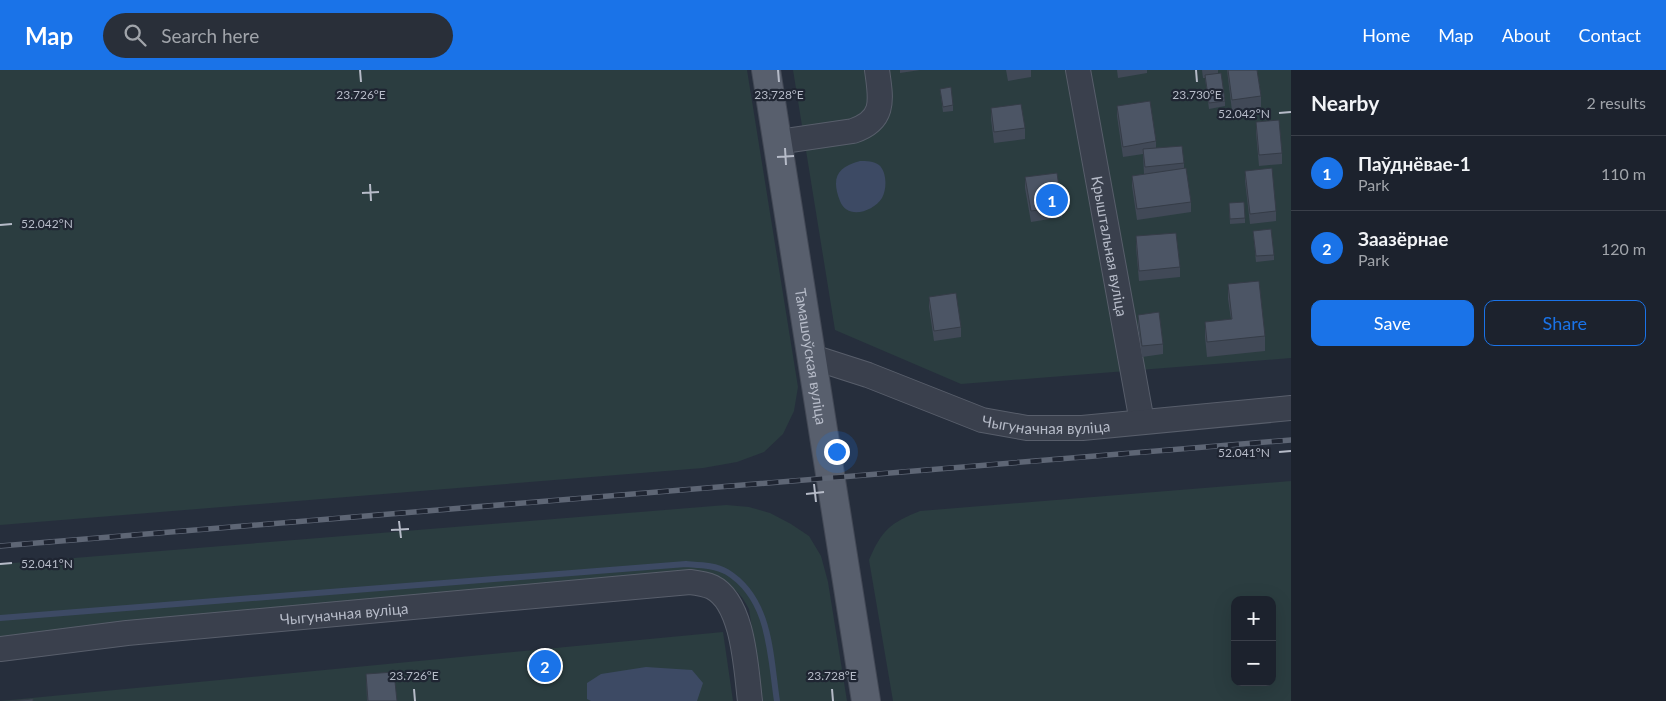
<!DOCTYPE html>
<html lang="en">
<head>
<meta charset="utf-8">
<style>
	body { margin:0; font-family:Lato,sans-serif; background:#292f39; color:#f1f3f6 }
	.controls { position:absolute; right:15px; bottom:15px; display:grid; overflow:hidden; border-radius:10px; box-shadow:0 5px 20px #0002 }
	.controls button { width:45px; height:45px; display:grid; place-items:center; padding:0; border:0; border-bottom:1px solid #3a3f49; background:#1c222d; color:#f1f3f6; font:25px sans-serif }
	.you { position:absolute; left:836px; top:381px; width:18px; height:18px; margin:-12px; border:4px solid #fff; border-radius:50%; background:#1a73e8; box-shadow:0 0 0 8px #1a73e833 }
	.badge { display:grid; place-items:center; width:32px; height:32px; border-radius:50%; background:#1a73e8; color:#fff; font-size:16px; font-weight:700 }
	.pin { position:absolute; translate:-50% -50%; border:2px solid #fff; box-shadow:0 1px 5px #0006 }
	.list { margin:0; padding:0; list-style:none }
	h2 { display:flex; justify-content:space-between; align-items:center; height:65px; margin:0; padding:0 20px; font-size:21px }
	h2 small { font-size:16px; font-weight:400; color:#a0a4aa }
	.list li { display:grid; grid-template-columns:32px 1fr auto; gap:15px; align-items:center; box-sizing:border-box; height:75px; padding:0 20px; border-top:1px solid #3a3f49 }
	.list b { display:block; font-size:19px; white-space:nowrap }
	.list p { margin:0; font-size:16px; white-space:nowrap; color:#a0a4aa }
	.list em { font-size:16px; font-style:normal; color:#a0a4aa }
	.actions { display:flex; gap:10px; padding:15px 20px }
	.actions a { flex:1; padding:11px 0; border:1px solid #1a73e8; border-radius:10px; text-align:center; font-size:18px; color:#1a73e8 }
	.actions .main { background:#1a73e8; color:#fff }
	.icon { flex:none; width:28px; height:28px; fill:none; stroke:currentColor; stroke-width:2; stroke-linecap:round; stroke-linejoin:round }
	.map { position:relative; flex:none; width:1291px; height:631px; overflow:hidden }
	header { display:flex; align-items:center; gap:30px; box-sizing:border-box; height:70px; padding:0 25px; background:#1a73e8; color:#fff }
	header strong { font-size:24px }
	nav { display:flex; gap:28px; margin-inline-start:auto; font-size:18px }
	.search { width:350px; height:45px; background:#292f39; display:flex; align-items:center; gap:12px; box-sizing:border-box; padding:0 18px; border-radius:28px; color:#a0a4aa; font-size:19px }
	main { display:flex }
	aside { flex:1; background:#1c222d }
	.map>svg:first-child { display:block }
</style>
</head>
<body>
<header>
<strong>Map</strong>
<div class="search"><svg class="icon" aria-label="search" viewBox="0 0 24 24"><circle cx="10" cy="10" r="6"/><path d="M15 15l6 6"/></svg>Search here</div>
<nav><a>Home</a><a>Map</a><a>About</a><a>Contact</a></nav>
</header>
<main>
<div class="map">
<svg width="1291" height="631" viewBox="0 0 1291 631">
	<rect width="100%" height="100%" fill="#262e3c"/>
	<!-- green -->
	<path fill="#2b3d40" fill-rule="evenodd" d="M0 0H747L798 317 794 341 783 364 764 382 737 392 703 398 0 455Z
		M793 0H1291V288L961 314 835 260Z
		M1291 411V631H893L869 490C882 460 890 453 920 441ZM1235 530H1272V612H1235Z
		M726 435 749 437 770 443 791 454 809 466 821 486 828 512 847 631H763L749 539C740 522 733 516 716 508L0 571V494Z
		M723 562 733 631H0Z"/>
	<!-- water -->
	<path fill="#3d4a64" d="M860 91C866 91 874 91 879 95 887 102 887 119 882 128 873 142 847 150 840 131 831 108 837 97 860 91Z
		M646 597 692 600 703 613 697 631H591L587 629V613L601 604Z"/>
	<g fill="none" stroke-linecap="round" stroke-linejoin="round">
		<!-- stream -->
		<path stroke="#3d4a64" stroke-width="6" d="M0 548 686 494C699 495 715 495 727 502 771 529 770 586 777 631"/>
		<!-- minor casing -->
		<g stroke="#585e6b" stroke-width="26">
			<g id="minor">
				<path id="s1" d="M1078 0 1142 352"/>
				<path d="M778 72 853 61C886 50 881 29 877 0"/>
				<path id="s2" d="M812 287 868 305 982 350 1027 358H1082L1291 338"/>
				<path id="s3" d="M0 579 127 563 690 512C698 513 705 514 712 517 744 533 746 600 750 631"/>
			</g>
		</g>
		<!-- major casing -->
		<g stroke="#434956" stroke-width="30">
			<g id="major">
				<path id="s4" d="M766 0 866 631"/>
			</g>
		</g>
		<!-- minor -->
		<use href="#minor" stroke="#3a404d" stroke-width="24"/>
		<!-- major -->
		<use href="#major" stroke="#585f6d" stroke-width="28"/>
		<!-- rail casing -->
		<g stroke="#5e6675" stroke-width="5.5">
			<path id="rail" d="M0 476 1291 370"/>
		</g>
		<!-- rail -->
		<use href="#rail" stroke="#1f2532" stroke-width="4" stroke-dasharray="11" stroke-linecap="butt"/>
	</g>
	<!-- wall -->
	<path fill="#414957" d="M900 0H920L900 3Z
		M1006 0H1031V7L1008 11Z
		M1117 0H1147V3L1118 8Z
		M1202 0H1218V3L1225 31V36L1209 39 1205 8H1203Z
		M1227 0H1257L1261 26V37L1232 41Z
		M940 19 953 35V41L943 42Z
		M1117 36 1156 71V78L1184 93V99L1191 132V142L1137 150 1132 116V106L1144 104 1143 84 1123 87 1117 46Z
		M991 38 1025 58V69L994 73 991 49Z
		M1256 52 1282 83V94L1259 96 1256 63Z
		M1245 101 1276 141V151L1250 154 1245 111Z
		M1025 107 1062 137V147L1031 152 1025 118Z
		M1229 133 1245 148V153L1230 154Z
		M1253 161 1274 185V190L1256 192Z
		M1136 166 1180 197V207L1139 211 1136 177Z
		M1228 214 1265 266V281L1207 287 1205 267V252L1231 249 1228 229Z
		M929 227 961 257V267L934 271 929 237Z
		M1138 245 1163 274V284L1142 287 1138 255Z
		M366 604 397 631H367Z"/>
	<!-- building -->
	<path fill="#4c5565" stroke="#353c47" d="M1228 0H1257L1261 26 1232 30Z
		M1221 3 1225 31 1209 33 1205 5Z
		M951 17 953 35 943 37 940 19Z
		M1150 31 1156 71 1123 77 1117 36Z
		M1021 34 1025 58 994 62 991 38Z
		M1279 50 1282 83 1259 85 1256 52Z
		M1182 76 1184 93 1145 97 1143 79Z
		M1186 98 1191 132 1137 139 1132 106Z
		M1272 98 1276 141 1250 144 1245 101Z
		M1057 103 1062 137 1031 141 1025 107Z
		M1244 132 1245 148 1230 149 1229 133Z
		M1271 159 1274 185 1256 186 1253 161Z
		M1176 163 1180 197 1139 201 1136 166Z
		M1259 211 1265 266 1207 272 1205 252 1232 249 1228 214Z
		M956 223 961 257 934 261 929 227Z
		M1159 242 1163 274 1142 276 1138 245Z
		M394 602 397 631H368L366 604Z
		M33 629V631H10Z"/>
	<!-- ticks -->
	<path fill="none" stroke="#b6bbc8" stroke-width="2" d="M360 0 361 12M778 0 779 12M1196 0 1197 12M1279 43 1291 42M785 78 786 95M777 87 794 86M370 114 371 131M362 123 379 122M0 155 12 154M1279 382 1291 381M814 414 816 432M806 424 824 422M399 451 401 468M391 460 409 459M0 494 12 493M414 619 415 631M832 619 833 631"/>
	<g text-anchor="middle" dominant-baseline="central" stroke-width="4.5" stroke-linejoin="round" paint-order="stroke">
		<!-- street labels -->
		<g font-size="15" fill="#b6bbc8" stroke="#1f2532">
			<text stroke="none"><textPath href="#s1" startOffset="179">Крыштальная вуліца</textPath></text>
			<text stroke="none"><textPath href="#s4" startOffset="290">Тамашоўская вуліца</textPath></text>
			<text stroke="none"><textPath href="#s2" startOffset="246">Чыгуначная вуліца</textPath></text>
			<text stroke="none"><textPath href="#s3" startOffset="346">Чыгуначная вуліца</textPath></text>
		</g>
	</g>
	<g font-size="12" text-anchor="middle" fill="#b6bbc8" stroke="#1f2532" stroke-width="4.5" stroke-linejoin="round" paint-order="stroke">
		<text x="361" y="29">23.726°E</text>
		<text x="779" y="29">23.728°E</text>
		<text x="1197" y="29">23.730°E</text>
		<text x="1244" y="48">52.042°N</text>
		<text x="47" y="158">52.042°N</text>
		<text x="1244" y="387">52.041°N</text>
		<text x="47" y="498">52.041°N</text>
		<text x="414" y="610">23.726°E</text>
		<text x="832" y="610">23.728°E</text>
	</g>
</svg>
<div class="controls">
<button>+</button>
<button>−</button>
</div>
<div class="you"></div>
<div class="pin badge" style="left:1052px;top:130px">1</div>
<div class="pin badge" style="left:545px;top:596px">2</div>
</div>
<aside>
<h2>Nearby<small>2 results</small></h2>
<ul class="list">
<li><span class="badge">1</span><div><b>Паўднёвае-1</b><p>Park</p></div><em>110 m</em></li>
<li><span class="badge">2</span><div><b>Заазёрнае</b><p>Park</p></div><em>120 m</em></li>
</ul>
<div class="actions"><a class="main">Save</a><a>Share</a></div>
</aside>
</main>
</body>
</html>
